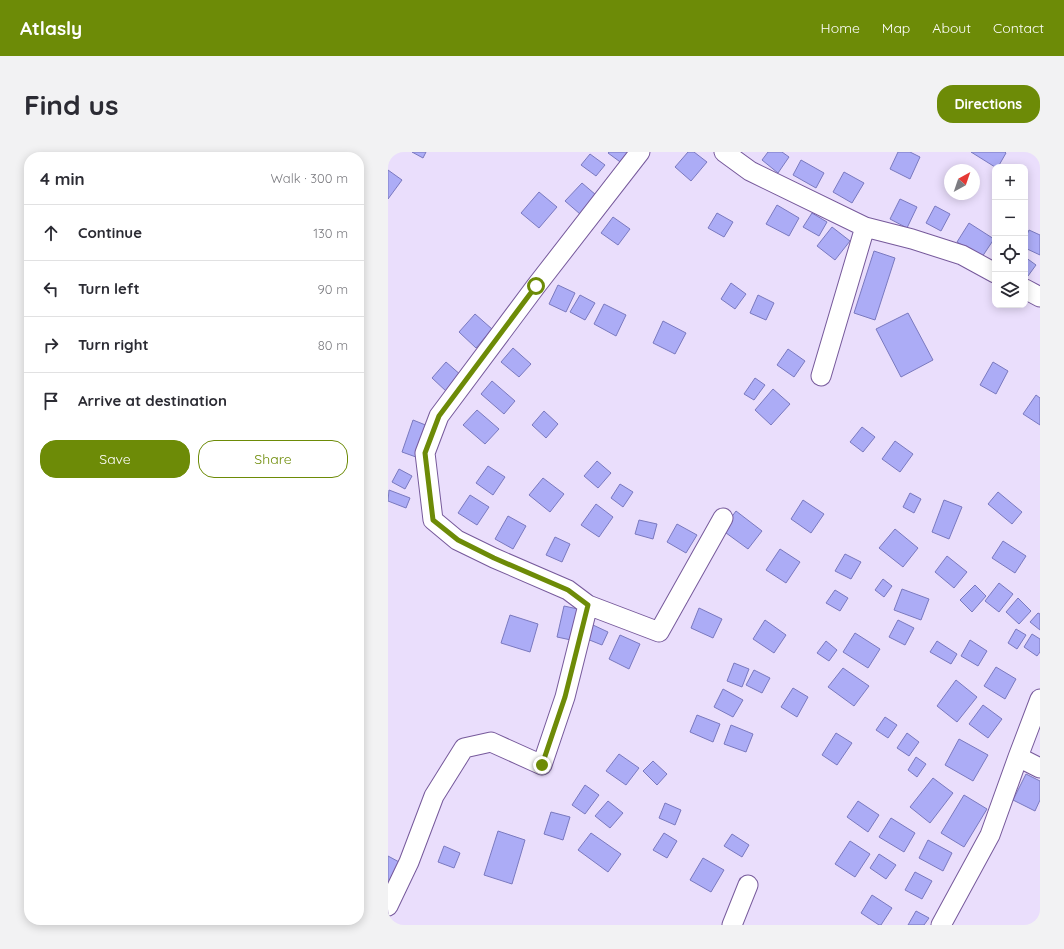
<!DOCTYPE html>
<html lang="en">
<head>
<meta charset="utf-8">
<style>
	body { margin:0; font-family:Quicksand,sans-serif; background:#f2f2f3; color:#2b2b33 }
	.controls { position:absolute; right:12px; top:12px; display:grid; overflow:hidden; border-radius:8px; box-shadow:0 2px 10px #0003 }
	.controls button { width:36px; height:36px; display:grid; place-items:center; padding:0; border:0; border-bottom:1px solid #e1e1e2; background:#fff; color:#2b2b33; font:20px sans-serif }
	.compass { position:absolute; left:556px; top:12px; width:36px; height:36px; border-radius:50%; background:#fff; box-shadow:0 2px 10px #0003; rotate:40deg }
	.stop { position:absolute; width:12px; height:12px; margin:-9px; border:3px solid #6d8b07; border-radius:50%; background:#fff }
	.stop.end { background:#6d8b07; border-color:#fff; box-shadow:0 1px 4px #0008 }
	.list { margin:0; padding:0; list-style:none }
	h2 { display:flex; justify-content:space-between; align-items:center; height:52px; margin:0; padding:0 16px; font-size:17px }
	h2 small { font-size:13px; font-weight:400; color:#7c7c81 }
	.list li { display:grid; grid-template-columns:26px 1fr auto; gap:12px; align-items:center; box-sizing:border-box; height:56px; padding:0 16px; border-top:1px solid #e1e1e2 }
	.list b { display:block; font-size:15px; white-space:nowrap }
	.list em { font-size:13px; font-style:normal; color:#7c7c81 }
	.actions { display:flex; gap:8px; padding:12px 16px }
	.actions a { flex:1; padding:9px 0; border:1px solid #6d8b07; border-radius:16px; text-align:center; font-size:14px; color:#6d8b07 }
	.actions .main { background:#6d8b07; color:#fff }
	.icon { flex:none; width:22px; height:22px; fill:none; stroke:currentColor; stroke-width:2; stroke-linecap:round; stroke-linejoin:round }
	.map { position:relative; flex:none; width:652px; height:773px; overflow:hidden; border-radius:16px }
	header { display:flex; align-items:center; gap:24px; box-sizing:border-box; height:56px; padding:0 20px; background:#6d8b07; color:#fff }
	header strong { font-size:19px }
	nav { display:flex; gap:22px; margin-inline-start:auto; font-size:14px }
	.intro { display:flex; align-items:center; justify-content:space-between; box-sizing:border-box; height:96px; padding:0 24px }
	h1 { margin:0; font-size:28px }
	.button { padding:10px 18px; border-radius:16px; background:#6d8b07; color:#fff; font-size:14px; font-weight:700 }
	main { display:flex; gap:24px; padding:0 24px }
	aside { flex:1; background:#fff; border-radius:16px; box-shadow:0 2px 10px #0003 }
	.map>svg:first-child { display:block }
</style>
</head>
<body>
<header>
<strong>Atlasly</strong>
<nav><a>Home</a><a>Map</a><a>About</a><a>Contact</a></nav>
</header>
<div class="intro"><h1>Find us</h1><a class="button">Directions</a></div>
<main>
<aside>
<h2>4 min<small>Walk · 300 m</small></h2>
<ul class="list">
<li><svg class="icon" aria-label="ahead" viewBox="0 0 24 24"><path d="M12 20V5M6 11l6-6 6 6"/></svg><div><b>Continue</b></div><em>130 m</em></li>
<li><svg class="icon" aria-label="left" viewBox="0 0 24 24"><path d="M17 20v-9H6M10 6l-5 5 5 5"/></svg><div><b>Turn left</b></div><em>90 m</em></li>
<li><svg class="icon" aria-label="right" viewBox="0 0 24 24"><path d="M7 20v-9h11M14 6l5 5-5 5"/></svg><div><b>Turn right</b></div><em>80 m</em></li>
<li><svg class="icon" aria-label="arrive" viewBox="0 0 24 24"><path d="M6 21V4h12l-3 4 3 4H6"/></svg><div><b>Arrive at destination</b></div></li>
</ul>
<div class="actions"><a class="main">Save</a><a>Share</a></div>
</aside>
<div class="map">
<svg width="652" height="773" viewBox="0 0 652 773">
	<rect width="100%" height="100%" fill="#eadefc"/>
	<!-- building -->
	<path fill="#acacf6" stroke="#7a79bf" d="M24 0H38L35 6Z
		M221 0H244L235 12 220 1Z
		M300 0H306L319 10 303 29 287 15Z
		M380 0H394L401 5 390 21 374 8Z
		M510 0H522L532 5 522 27 502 17Z
		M583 0H617L618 1 610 15H607Z
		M202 2 217 13 208 24 193 13Z
		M413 8 436 21 428 36 405 23Z
		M0 18 14 28 0 47Z
		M456 20 476 31 464 51 445 40Z
		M194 31 208 43 192 62 177 49Z
		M151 40 169 55 151 76 133 61Z
		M512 47 529 55 519 76 502 67Z
		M389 53 411 66 401 84 378 72Z
		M547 54 562 62 553 79 538 71Z
		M329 61 345 70 336 85 320 76Z
		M424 61 439 70 431 84 415 75Z
		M225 65 242 77 230 93 213 81Z
		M581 71 606 87 594 105 569 90Z
		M444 75 462 89 447 108 429 94Z
		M641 78 652 83V103L637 96V87Z
		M486 99 507 106 487 168 466 161Z
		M637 105 648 113 640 124 637 122Z
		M343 131 358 142 347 157 333 147Z
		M170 133 187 141 178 160 161 152Z
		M192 143 207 151 197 168 182 160Z
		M370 143 386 151 378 168 362 161Z
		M216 152 238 163 228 184 206 172Z
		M520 161 545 208 513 225 488 177Z
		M87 162 104 177 88 196 71 180Z
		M275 169 298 181 287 202 265 191Z
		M125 196 143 212 131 225 113 210Z
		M400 197 417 209 406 225 389 213Z
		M58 210 74 224 59 240 44 226Z
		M605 210 620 219 608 242 592 233Z
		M367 226 377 233 366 248 356 242Z
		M104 229 127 249 116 262 93 242Z
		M385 237 402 252 383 273 367 258Z
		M648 243 652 246V273L635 262Z
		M89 258 111 277 97 292 75 273Z
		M156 259 170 272 158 286 144 273Z
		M25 268 40 274 28 305 14 300Z
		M474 275 487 285 475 300 462 290Z
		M507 289 525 302 512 320 494 307Z
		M209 309 223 321 210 336 196 324Z
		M100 314 117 325 105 343 88 331Z
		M11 317 24 324 17 337 4 330Z
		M155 326 176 342 162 360 141 343Z
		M232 332 245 340 235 355 223 346Z
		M1 338 22 346 18 356 0 349Z
		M610 340 634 360 624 372 600 352Z
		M522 341 533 347 526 361 515 355Z
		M82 343 101 355 89 373 70 361Z
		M415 348 436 362 423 381 403 367Z
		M556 348 574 355 561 387 544 380Z
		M208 352 225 365 211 385 193 373Z
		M348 359 374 379 360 397 334 378Z
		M120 364 138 374 125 397 107 387Z
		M251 368 269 372 265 387 247 382Z
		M289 372 309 383 298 401 279 390Z
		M507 377 530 396 515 415 491 396Z
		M167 385 182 392 174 410 158 403Z
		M615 389 638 404 627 421 604 406Z
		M392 397 412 410 398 431 378 418Z
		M457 402 473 410 463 427 447 419Z
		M559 404 579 420 566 436 547 420Z
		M495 427 504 434 496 445 487 438Z
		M611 431 625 442 611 460 597 449Z
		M587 433 598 444 584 460 572 448Z
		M514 437 541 447 533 468 506 458Z
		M447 438 460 446 452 459 438 451Z
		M630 446 643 459 631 472 618 460Z
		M176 454 190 457 183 488 169 485Z
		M311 456 334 467 325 486 303 476Z
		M650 461 652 462V478L642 470Z
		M122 463 150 472 142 500 113 491Z
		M377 468 398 483 386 501 365 487Z
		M510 468 526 476 517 493 501 485Z
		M205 473 220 480 214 493 199 487Z
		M628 477 638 483 629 497 620 491Z
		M467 481 492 497 480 516 455 500Z
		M644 482 652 487V500L649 504 636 495Z
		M232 483 252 492 241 517 221 507Z
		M582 488 599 499 590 514 573 504Z
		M438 489 449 498 441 509 429 501Z
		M549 489 569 502 563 512 542 500Z
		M346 511 361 517 354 535 339 529Z
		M608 515 628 527 617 547 596 534Z
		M455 516 481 534 466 554 440 535Z
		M366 518 382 526 374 541 358 533Z
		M568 528 589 545 569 570 549 554Z
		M405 536 420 545 409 565 393 555Z
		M335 537 355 548 345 565 326 555Z
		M595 553 614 567 600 586 581 572Z
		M309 563 332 572 325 590 302 580Z
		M497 565 509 573 500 586 488 578Z
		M343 573 365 582 358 600 336 592Z
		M448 581 464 591 449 613 434 603Z
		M519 581 531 590 521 604 509 596Z
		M571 587 600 603 585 629 557 613Z
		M231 602 251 616 238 633 218 619Z
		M528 605 538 612 529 625 520 618Z
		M265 609 279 622 269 633 255 619Z
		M638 622 652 629V648L647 659 625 648Z
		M545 626 565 641 542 671 522 655Z
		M197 633 211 643 197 662 184 653Z
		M576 643 599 657 576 695 553 681Z
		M220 649 235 661 222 676 207 664Z
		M470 649 491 663 480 680 459 665Z
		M277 651 293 658 287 673 271 666Z
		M163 660 182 665 175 688 156 682Z
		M503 666 527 681 516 700 491 685Z
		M110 679 137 688 124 732 96 723Z
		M203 681 233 702 220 720 190 698Z
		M276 681 289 689 279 706 265 698Z
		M344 682 361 693 354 705 336 694Z
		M540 688 564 701 555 719 531 706Z
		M462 689 482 702 467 725 447 712Z
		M56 694 72 701 66 716 50 710Z
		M491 702 508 713 498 727 482 716Z
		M0 704 13 711 0 733Z
		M315 706 336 718 323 740 302 728Z
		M527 720 544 729 534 747 517 738Z
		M484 743 504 756 493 773H491L473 761Z
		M528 759 541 766 536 773H520Z"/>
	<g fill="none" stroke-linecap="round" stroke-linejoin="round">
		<!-- minor casing -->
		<g stroke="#76599b" stroke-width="21">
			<path id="minor" d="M336 0 362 19 477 75 524 87 574 103 607 121
				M637 137 652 145
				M433 224 477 75
				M200 453 271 480 335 366
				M630 605 652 616
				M0 754 21 710 46 644 76 596 103 590 154 613 177 545 200 453 180 438 106 406 69 388 45 368 37 301 51 264 148 134 252 0
				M344 773 360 733
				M553 773 602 683 630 605 652 547"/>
		</g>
		<!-- minor -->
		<use href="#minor" stroke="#fff" stroke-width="19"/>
	</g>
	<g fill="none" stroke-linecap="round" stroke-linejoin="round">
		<!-- route -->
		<path stroke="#6d8b07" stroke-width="5" d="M148 134 51 264 37 301 45 368 70 388 106 406 180 438 200 453 177 545 154 613"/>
	</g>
</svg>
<div class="controls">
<button>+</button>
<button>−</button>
<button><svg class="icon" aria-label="locate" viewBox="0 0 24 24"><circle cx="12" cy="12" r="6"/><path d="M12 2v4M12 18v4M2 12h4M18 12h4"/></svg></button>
<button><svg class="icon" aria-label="layers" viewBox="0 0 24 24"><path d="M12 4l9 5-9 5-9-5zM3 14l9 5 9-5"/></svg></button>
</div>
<svg class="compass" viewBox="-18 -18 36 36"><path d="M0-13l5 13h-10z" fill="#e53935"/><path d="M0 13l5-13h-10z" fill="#7c7c81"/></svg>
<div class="stop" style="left:148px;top:134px"></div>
<div class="stop end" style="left:154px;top:613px"></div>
</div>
</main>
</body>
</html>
